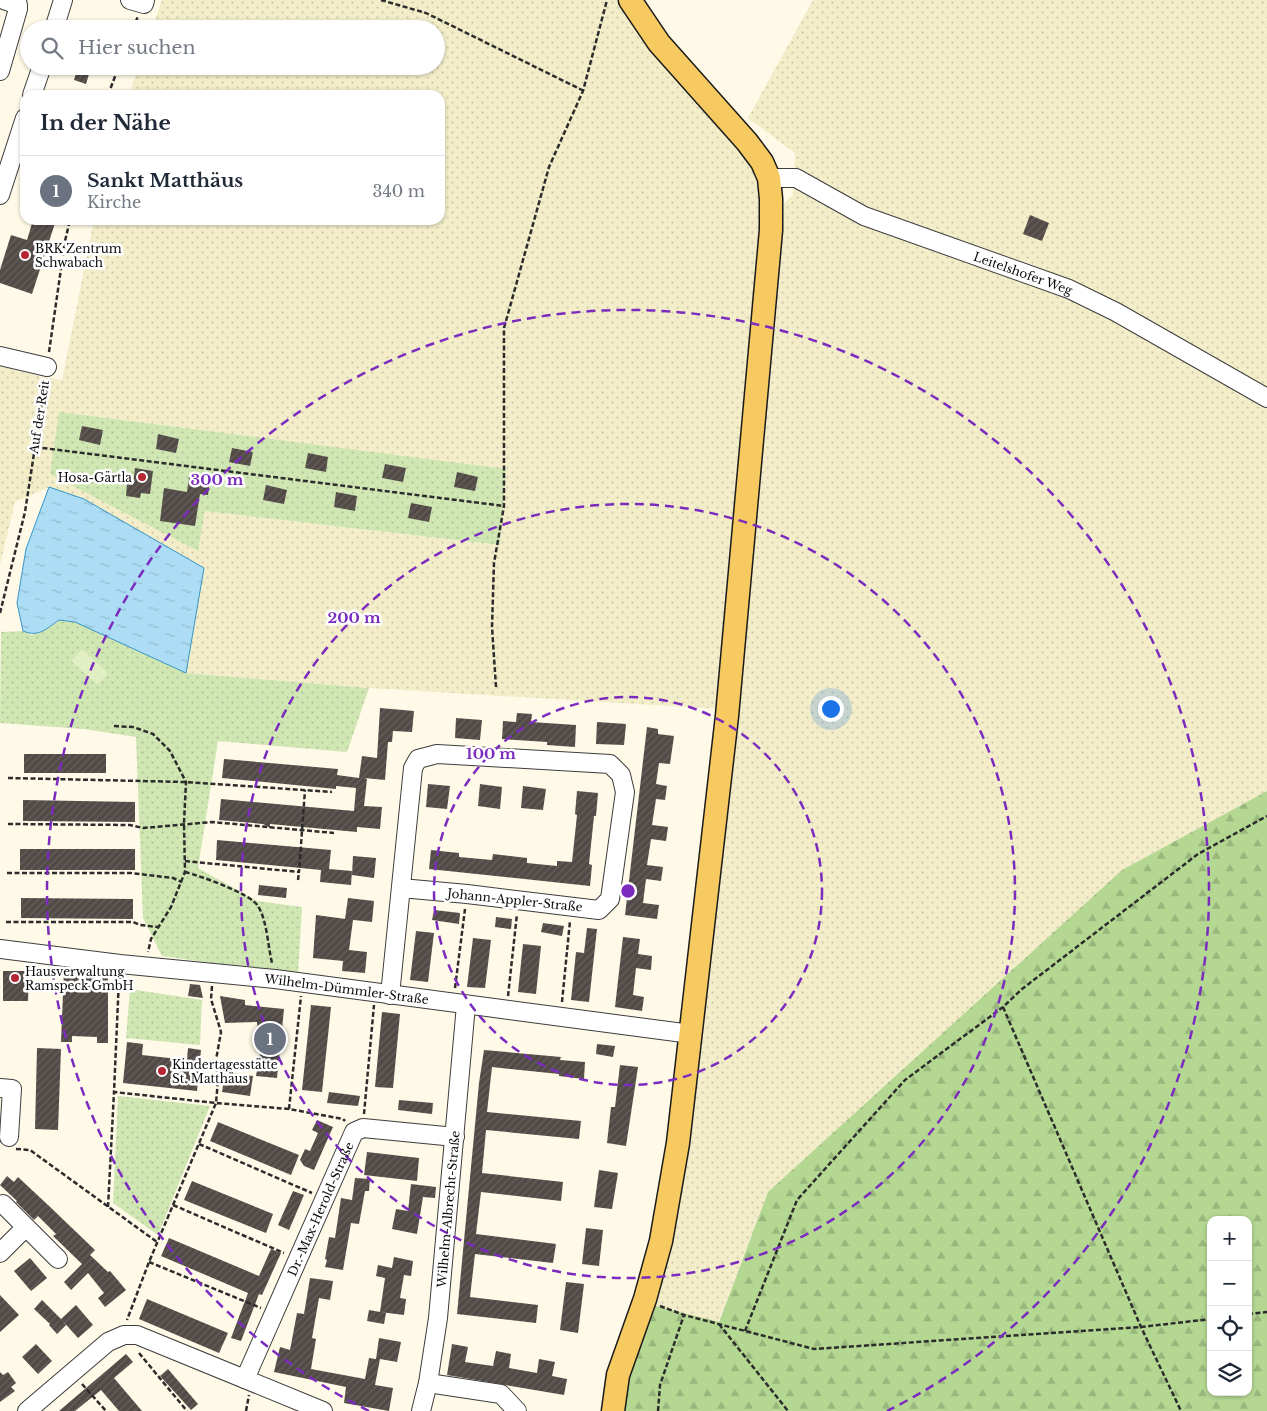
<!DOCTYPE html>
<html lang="de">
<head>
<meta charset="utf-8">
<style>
	body { margin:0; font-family:"Libre Baskerville",serif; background:#f6f6f7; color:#1f2937 }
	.controls { position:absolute; right:15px; bottom:15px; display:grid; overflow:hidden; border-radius:10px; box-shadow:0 1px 4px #0004 }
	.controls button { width:45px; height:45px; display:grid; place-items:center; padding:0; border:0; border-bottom:1px solid #e0e1e3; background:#fff; color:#1f2937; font:25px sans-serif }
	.you { position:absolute; left:830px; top:708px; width:18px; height:18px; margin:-12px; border:4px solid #fff; border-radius:50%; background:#1a73e8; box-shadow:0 0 0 8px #1a73e833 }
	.badge { display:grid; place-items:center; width:32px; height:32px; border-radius:50%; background:#111827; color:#fff; font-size:16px; font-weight:700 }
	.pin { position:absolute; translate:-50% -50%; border:2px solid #fff; box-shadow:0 1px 5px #0006 }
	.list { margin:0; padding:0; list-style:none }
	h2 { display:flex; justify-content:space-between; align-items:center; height:65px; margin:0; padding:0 20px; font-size:21px }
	h2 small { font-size:16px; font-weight:400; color:#747a83 }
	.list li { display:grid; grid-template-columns:32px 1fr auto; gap:15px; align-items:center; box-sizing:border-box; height:70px; padding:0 20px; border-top:1px solid #e0e1e3 }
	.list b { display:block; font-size:19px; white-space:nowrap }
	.list p { margin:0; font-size:16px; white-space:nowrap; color:#747a83 }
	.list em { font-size:16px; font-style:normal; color:#747a83 }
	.icon { flex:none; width:28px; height:28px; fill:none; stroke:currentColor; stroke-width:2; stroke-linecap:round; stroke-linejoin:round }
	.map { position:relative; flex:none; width:1267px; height:1411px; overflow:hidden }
	.search { position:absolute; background:#fff; box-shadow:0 1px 4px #0004; left:20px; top:20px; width:425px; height:55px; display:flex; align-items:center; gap:12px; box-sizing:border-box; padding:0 18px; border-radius:28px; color:#747a83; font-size:19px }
	.panel { position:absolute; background:#fff; box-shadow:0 1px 4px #0004; left:20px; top:90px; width:425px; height:135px; border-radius:15px }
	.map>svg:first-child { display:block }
</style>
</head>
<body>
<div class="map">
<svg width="1267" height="1411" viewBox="0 0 1267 1411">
	<defs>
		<pattern id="farmland-dots" width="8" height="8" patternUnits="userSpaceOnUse" patternTransform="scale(1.25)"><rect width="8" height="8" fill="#f3edc9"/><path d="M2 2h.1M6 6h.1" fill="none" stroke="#cfcaab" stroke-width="1.8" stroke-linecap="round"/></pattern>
		<pattern id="green-dots" width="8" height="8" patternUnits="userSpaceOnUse" patternTransform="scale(1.25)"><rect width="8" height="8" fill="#d0e7b3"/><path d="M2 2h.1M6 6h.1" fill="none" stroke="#b1c599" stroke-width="1.8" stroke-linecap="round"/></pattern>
		<pattern id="forest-firs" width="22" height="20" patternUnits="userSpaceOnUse" patternTransform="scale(1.25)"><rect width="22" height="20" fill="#b4d792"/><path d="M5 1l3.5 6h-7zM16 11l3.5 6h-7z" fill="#99b77d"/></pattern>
		<pattern id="water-ripples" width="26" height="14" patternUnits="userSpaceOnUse" patternTransform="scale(1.25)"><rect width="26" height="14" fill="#adddf4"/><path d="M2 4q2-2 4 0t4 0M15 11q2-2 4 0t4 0" fill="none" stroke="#94bcd0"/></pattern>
		<pattern id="building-hatch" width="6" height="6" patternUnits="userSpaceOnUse" patternTransform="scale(1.25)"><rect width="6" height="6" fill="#524a46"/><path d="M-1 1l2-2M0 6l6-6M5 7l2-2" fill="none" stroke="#66605c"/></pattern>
	</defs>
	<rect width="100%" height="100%" fill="#fff9e7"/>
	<!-- farmland -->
	<path fill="url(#farmland-dots)" fill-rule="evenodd" d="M162 0H620L730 133 778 209 793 195 795 153 748 118 813 0H1267V791L1122 870 768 1192 718 1322 649 1304 738 710 369 688 186 673 204 568 49 487 15 502 0 565V366L41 377 62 380 94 220H440V95H129L139 66H436V29H152ZM59 412 500 545 205 511 198 550Z"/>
	<!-- green -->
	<path fill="url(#green-dots)" d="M59 412 506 469 500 545 205 511 198 551 50 474Z
		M59 620 75 622 186 673 369 688 347 752 218 741 198 868 257 901 302 907 298 975 162 956 143 918 136 737 84 729 0 723 1 632 23 631 31 635 41 632Z
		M130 989 202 1000 200 1045 126 1038Z
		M118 1096 210 1106 158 1235 113 1203Z"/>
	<!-- forest -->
	<path fill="url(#forest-firs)" fill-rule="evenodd" d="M1267 791V1411H619L649 1304 719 1322 768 1192 1122 870ZM1211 1220H1248V1392H1211Z"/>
	<!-- pitch -->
	<path fill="#e2eec4" d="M82 649 108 673 98 685 71 661Z"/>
	<!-- water -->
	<path fill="url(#water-ripples)" stroke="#3695c9" d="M49 487 84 499 204 568 186 673 75 622 59 620C47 628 39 638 23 631L17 603 26 549Z"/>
	<!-- building -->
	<path fill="url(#building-hatch)" d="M78 67 90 71 86 84 74 80Z
		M1030 215 1049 223 1042 241 1023 234Z
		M33 220H56L32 294 0 283V270L11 235 27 240Z
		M82 426 103 430 100 445 79 440Z
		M158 434 179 439 176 453 156 449Z
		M232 448 253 452 250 466 229 462Z
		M308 453 328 457 326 472 305 468Z
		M385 464 406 468 403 482 382 478Z
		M135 468 153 471 150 494 141 493 140 498 126 496 127 484 133 485Z
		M457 472 478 477 475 491 454 487Z
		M189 477 210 480 208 495 200 494 195 526 160 521 164 488 187 492Z
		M266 485 287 490 284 504 263 500Z
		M336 492 357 496 355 511 334 507Z
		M411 503 432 507 429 522 408 518Z
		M380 708 414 711 412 732 393 731 392 742H388L385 780 364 778 367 779 364 806 382 807 380 829 357 827V832L270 824V828L263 824 219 820 221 799 354 811 356 788 336 786V789L222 778 224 759 338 769 337 775 359 778 362 756 377 758Z
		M517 713 532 714 531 722 576 725 575 747 547 745V742L502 739 503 721 516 722Z
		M456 718 482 720 480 740 455 738Z
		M597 722 626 724 624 745 596 744Z
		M647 727 658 729V734L674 736 670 764 659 763 656 784 667 786 665 800 656 799 652 825 668 827 666 841 651 839 647 865 663 867 661 881 646 879 643 903 659 905 657 919 625 915Z
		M24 754H106V773H24Z
		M428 784 450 786 447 809 426 807Z
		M480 784 502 787 500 809 478 806Z
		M523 786 546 789 543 810 521 808Z
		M577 791 598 793 596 816H594L589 864 592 865 590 886 429 869 431 850 459 853V857L492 860 493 854 527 858V863L557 866V861L572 862 577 815 575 814Z
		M23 800 135 802V822L23 821Z
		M217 840 331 850 329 869 352 871 351 885 320 882 321 870 216 860Z
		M20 849H135V870H20Z
		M353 856 376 858 374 878 352 875Z
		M259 885 287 888 286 898 258 895Z
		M21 898 133 899V919L21 918Z
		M348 898 374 901 372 922 345 919Z
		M434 910 460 913 459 924 432 920Z
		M316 915 353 920 349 950 367 952 365 973 342 971 343 961 313 958Z
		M496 917 512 919 511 929 495 927Z
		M543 923 564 926 562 936 541 932Z
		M587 928 597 929 589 1002 571 1000 576 952 584 953Z
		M416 931 434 933 428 982 410 980Z
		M623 937 640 939 638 954 652 956 651 970 636 968 633 995 644 997 642 1011 615 1007Z
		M473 938 491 940 485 988 467 987Z
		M523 944 541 946 536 994 518 992Z
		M64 969 84 970V977L108 978V1043H97V1037L72 1036V1042H61Z
		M3 971H29L28 1001H3Z
		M190 984 200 985 203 998 188 996Z
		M220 996 245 1000V1005L284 1009 277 1078 256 1076 260 1054 257 1022 225 1023Z
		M311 1005 331 1007 322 1092 302 1090Z
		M382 1012 400 1014 393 1088 375 1087Z
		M127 1042 143 1044 142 1055 187 1060 188 1048 201 1050 197 1091 123 1083Z
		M597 1044 615 1046 613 1057 596 1054Z
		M37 1048 61 1049 58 1130 35 1129Z
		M484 1050 561 1057 560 1060 585 1062 584 1079 559 1076V1074L492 1067 487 1112 581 1121 579 1139 486 1130 482 1173 563 1182 561 1201 481 1192 476 1234 556 1244 553 1263 475 1254 470 1297 538 1305 536 1323 457 1314 479 1083Z
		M620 1065 638 1067 626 1146 607 1143 611 1107H615Z
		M225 1072 253 1076 250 1096 222 1092Z
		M329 1092 360 1096 358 1106 327 1103Z
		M399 1100 433 1103 432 1114 398 1110Z
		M317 1120 333 1127 314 1170 304 1166 300 1160 305 1149 310 1151 318 1133 312 1130Z
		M218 1122 299 1155 291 1175 210 1141Z
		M367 1152 419 1158 417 1181 364 1175Z
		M599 1170 618 1173 612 1209 594 1207Z
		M7 1176 14 1182 18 1177 48 1205 95 1250 90 1255 108 1272 110 1271 126 1290 105 1307 98 1298 104 1293 88 1273 71 1290 64 1282 82 1264 53 1236 56 1234 38 1216 34 1220 16 1202 17 1201 0 1185Z
		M355 1178 370 1179 369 1191H365L359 1224 351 1223 343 1270 325 1267 327 1260 325 1259 329 1237 335 1238 341 1198 352 1200Z
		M192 1181 273 1214 266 1233 184 1200Z
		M411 1184 436 1187 435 1198 423 1197 417 1234 392 1229 396 1209 408 1211Z
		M293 1191 304 1195 289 1230 278 1225Z
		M586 1228 603 1230 599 1266 582 1264Z
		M169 1238 259 1276 271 1249 281 1253 262 1295 259 1294 241 1341 231 1338 248 1293 161 1256Z
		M394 1257 413 1261 411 1276 404 1275 400 1298 406 1299 404 1315 380 1312 385 1278 376 1276 378 1265 392 1268Z
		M30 1258 47 1278 31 1291 14 1271Z
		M310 1278 333 1281 330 1300 319 1298 312 1338 316 1339 311 1369 365 1379 369 1358 376 1359 379 1338 401 1342 397 1362 380 1359 375 1385 393 1388 389 1411 344 1403 346 1387 274 1372 280 1347 290 1350 297 1313 304 1314Z
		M566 1282 584 1284 578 1333 560 1330Z
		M0 1295 19 1315 0 1332Z
		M147 1299 228 1333 219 1353 139 1319Z
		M42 1300 61 1319 76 1305 93 1325 78 1338 61 1319 66 1325 57 1334 49 1325 50 1324 34 1309Z
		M369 1310 386 1313 384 1324 367 1321Z
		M36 1344 52 1361 38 1374 22 1357Z
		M452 1344 468 1347 465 1362 493 1366 496 1351 511 1354 509 1368 537 1373 539 1359 555 1362 552 1376 567 1379 564 1395 447 1375Z
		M126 1354 133 1362 114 1378 142 1411H119L101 1390 75 1411H59Z
		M168 1369 198 1404 191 1410 160 1376Z
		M0 1372 3 1375 8 1372 16 1383 11 1387 15 1391 0 1402Z"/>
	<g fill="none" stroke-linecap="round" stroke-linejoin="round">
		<!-- minor casing -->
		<g stroke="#3d3d3d" stroke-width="20">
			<g id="minor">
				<path d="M130 0 144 4 145 0"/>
				<path d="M54 29 63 0"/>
				<path d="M0 71 18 9V5L4 0"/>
				<path d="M32 95 42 66"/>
				<path id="s1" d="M769 178H796L864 216 1069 289 1116 312 1267 398"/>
				<path d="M0 195 25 118"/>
				<path d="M0 356 47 367"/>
				<path id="s2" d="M0 949 120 964 275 979 691 1034"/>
				<path d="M390 995 413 768 418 759 437 754 610 764 621 775 625 792 610 899 599 910 467 894 401 888"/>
				<path d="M0 1088 12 1089 9 1137"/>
				<path d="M3 1204 58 1259"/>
				<path d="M0 1253 25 1228"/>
				<path id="s3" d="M245 1379 354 1132 363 1128 455 1137"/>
				<path d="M428 1383 501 1394 517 1411"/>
				<path d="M27 1411 108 1342 124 1335H137L323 1411"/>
				<path id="s4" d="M421 1411 428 1383 438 1318 466 1005"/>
			</g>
		</g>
		<!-- major casing -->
		<g stroke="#1b1b1b" stroke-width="25">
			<path id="major" d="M613 1411 618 1375 645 1299 661 1241 678 1143 727 716 771 230V199L769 178 762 162 747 142 659 43 630 0"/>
		</g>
		<!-- path -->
		<path stroke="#2c2c2c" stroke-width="2.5" stroke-dasharray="5 2.5" stroke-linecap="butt" d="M381 0 426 13 582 90
			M133 29 138 16
			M108 95 119 66
			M49 352 65 241 70 220
			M35 447 504 506
			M0 613 25 512 45 382
			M496 687 492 627 494 563 504 506V328L549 167 583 91 607 0
			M114 726 133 727 153 734 170 751 186 782 184 823 185 872 171 907 151 939 148 952
			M8 778 186 782 332 792
			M8 824 130 825 143 828 212 822 334 833
			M185 861 299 872 305 790
			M185 872C200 876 250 893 258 906 267 920 268 947 272 963
			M7 873H131L173 878 182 882
			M298 880 299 872
			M6 922H133L140 925 158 927
			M119 978 114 1092 216 1103 149 1262 127 1320
			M212 986 211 999 221 1032 216 1060 218 1080 216 1103 289 1109 343 1119 345 1121
			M455 988 465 909
			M508 996 517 914
			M562 1002 570 921
			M1003 1007 1141 1327 1181 1411
			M289 1109 301 996
			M364 1114 374 1005
			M199 1144 312 1193
			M16 1149 30 1150 157 1242
			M173 1205 284 1253
			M108 1207 114 1092
			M149 1262 261 1308
			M660 1306 684 1315 814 1349 1141 1327 1211 1319
			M1248 1314 1267 1312
			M719 1324 788 1411
			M745 1331 797 1200 905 1080 1003 1007 1022 989 1198 854 1267 816
			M139 1353 187 1411
			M82 1384 106 1411
			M246 1411 249 1395
			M658 1411 660 1385 684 1315"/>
		<!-- minor -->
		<use href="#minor" stroke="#fff" stroke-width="18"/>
		<!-- major -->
		<use href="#major" stroke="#f6ca60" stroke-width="22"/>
	</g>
	<!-- distance rings -->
	<g fill="none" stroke="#7b2cbf" stroke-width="2.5" stroke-dasharray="9 6">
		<circle cx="628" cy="891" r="194"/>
		<circle cx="628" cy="891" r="387"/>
		<path d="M369 1411A581 581 0 1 1 887 1411"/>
	</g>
	<!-- markers -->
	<g fill="#b52633" stroke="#fff" stroke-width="2">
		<circle cx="25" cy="255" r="5"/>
		<circle cx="142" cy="477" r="5"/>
		<circle cx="15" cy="978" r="5"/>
		<circle cx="162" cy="1071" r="5"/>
	</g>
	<g text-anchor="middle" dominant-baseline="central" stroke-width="5" stroke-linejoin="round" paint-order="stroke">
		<!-- poi labels -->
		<g font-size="12" fill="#0a0a0a" stroke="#fff" text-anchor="start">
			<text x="35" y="248">BRK Zentrum<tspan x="35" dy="14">Schwabach</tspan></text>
			<text x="132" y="477" text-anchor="end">Hosa-Gärtla</text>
			<text x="25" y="971">Hausverwaltung<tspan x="25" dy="14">Ramspeck GmbH</tspan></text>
			<text x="172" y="1064">Kindertagesstätte<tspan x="172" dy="14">St. Matthäus</tspan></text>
		</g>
		<!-- street labels -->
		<g font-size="12" fill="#0a0a0a" stroke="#fff">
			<text stroke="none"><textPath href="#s1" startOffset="274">Leitelshofer Weg</textPath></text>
			<text transform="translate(39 417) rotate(-81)">Auf der Reit</text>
			<text transform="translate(515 900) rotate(6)">Johann-Appler-Straße</text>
			<text stroke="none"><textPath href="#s2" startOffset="349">Wilhelm-Dümmler-Straße</textPath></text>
			<text stroke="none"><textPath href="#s3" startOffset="186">Dr.-Max-Herold-Straße</textPath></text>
			<text stroke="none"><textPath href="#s4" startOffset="204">Wilhelm-Albrecht-Straße</textPath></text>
		</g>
	</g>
	<circle cx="628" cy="891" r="8" fill="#7b2cbf" stroke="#fff" stroke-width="2.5"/>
	<g font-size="15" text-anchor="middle" font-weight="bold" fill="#7b2cbf" stroke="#fff" stroke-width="5" stroke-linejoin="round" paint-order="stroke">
		<text x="217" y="485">300 m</text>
		<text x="354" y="623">200 m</text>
		<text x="491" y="759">100 m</text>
	</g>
</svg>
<div class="controls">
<button>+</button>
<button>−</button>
<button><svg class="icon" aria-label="locate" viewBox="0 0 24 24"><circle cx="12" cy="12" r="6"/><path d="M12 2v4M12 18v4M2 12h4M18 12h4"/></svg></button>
<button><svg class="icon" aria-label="layers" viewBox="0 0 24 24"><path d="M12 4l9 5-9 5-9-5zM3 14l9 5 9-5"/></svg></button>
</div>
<div class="you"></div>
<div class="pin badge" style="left:270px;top:1039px;background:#6b7280">1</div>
<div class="search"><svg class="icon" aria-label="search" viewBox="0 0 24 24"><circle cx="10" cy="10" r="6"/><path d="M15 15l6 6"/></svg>Hier suchen</div>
<section class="panel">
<h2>In der Nähe<small></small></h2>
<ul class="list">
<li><span class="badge" style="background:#6b7280">1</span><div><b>Sankt Matthäus</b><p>Kirche</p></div><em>340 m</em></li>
</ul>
</section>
</div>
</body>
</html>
